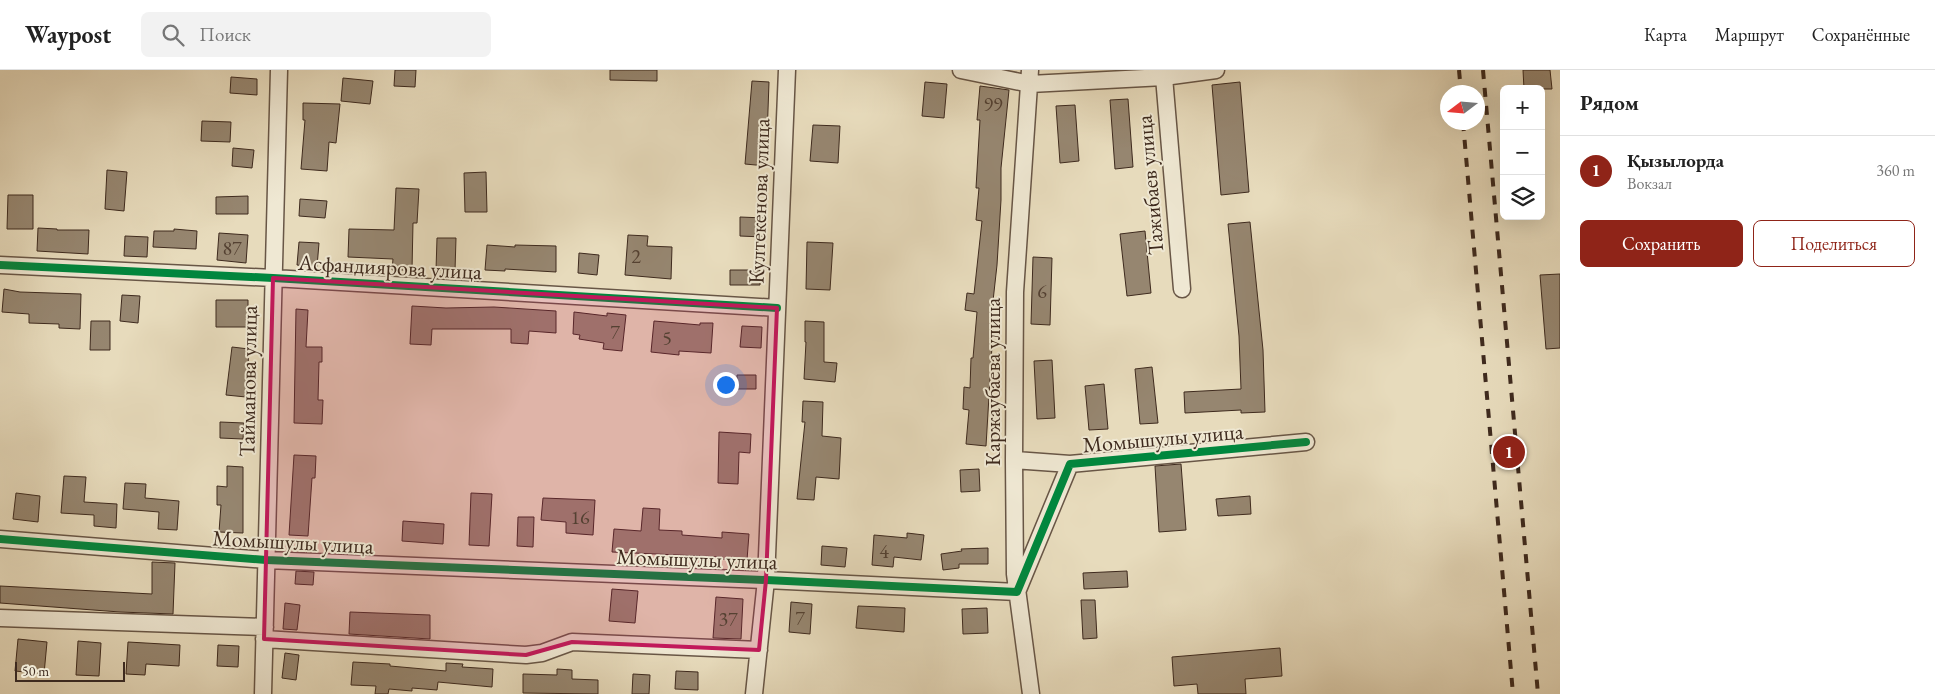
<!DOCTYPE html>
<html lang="ru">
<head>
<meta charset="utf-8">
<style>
	body { margin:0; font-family:"EB Garamond",serif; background:#f2f2f2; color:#222 }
	.controls { position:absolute; right:15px; top:15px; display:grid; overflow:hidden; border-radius:8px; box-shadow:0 5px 20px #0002 }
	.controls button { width:45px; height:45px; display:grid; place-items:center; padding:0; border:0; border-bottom:1px solid #e0e0e0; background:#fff; color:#222; font:25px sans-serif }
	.compass { position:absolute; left:1440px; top:15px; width:45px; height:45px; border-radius:50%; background:#fff; box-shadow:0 5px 20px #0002; rotate:254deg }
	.scale { position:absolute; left:15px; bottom:12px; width:110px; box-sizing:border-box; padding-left:5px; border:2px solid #3e2a1e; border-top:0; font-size:14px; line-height:18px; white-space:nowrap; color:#3e2a1e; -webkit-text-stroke:4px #efe8d3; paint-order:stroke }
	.you { position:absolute; left:725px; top:314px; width:18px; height:18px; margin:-12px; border:4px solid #fff; border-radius:50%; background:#1a73e8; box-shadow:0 0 0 8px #1a73e833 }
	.badge { display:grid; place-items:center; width:32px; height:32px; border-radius:50%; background:#8f2418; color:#fff; font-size:16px; font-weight:700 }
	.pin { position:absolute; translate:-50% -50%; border:2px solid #fff; box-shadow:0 1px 5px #0006 }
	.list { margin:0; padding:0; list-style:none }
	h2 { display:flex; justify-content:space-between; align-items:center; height:65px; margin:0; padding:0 20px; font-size:21px }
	h2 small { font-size:16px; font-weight:400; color:#767676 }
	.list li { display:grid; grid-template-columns:32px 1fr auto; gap:15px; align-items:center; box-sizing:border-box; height:70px; padding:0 20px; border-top:1px solid #e0e0e0 }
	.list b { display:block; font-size:19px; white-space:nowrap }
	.list p { margin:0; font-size:16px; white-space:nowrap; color:#767676 }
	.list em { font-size:16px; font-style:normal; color:#767676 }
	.actions { display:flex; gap:10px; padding:15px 20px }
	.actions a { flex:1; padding:11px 0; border:1px solid #8f2418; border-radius:8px; text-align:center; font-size:18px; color:#8f2418 }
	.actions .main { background:#8f2418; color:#fff }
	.icon { flex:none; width:28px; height:28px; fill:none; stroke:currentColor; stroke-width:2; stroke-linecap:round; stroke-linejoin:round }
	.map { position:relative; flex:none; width:1560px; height:624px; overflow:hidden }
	header { display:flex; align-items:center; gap:30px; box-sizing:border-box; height:70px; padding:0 25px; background:#fff; border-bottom:1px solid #e0e0e0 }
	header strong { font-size:24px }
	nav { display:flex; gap:28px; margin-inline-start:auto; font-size:18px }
	.search { width:350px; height:45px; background:#f2f2f2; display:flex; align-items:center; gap:12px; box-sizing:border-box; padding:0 18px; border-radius:8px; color:#767676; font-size:19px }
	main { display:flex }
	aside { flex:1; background:#fff }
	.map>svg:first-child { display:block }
</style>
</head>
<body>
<header>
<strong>Waypost</strong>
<div class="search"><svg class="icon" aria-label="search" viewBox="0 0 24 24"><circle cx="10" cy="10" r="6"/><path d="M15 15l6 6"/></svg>Поиск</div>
<nav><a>Карта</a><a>Маршрут</a><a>Сохранённые</a></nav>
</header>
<main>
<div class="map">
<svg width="1560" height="624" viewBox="0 0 1560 624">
	<rect width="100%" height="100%" fill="#e7dbbc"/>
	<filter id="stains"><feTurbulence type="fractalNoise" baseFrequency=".004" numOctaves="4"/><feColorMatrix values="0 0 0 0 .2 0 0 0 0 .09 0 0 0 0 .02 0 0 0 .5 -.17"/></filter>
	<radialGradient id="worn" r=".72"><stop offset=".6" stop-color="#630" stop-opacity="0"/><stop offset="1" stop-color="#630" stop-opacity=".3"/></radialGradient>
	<!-- building -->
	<path fill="#968670" stroke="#3e2a1e" d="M395 0H416L415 17 394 16Z
		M610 0H657V11L610 10Z
		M1523 0H1550L1552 19H1524Z
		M231 7 257 9V25L230 23Z
		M343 8 373 11 370 34 341 31Z
		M752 11 769 12 766 96 745 94Z
		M925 12 947 14 944 48 922 46Z
		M1240 12 1249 122 1221 125 1212 15Z
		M980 16 1009 20 1001 98V130L997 195 990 258 993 259 986 376 966 374 969 340 963 339 964 317 970 318 971 288H973L977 242 965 240 967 223 974 224 982 151 976 150 979 118H976L980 50H977Z
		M1128 29 1133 97 1115 99 1110 30Z
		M303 33 340 34 336 73 329 72 327 101 301 99 305 50H303Z
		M1075 35 1079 91 1060 93 1056 36Z
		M202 51 231 52 230 72 201 71Z
		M813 55 840 56 838 93 810 91Z
		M233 78 254 80 252 98 232 96Z
		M107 100 127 102 124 141 105 139Z
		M486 102 487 142H465L464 103Z
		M396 118 419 119 417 153H413L412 200H392L393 189 348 187 349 159 394 160Z
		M8 125H33V159H7Z
		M248 126V144H216V127Z
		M300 129 327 131 325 148 299 146Z
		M740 147 764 148 763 167 740 166Z
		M1250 152 1263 280 1265 342 1241 343V340L1185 343 1184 322 1241 319 1239 266 1228 154Z
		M38 158 57 159V160H89L88 184 37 181Z
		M174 159 197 161 196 179 153 177 154 161H174Z
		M1145 161 1151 223 1127 226 1120 164Z
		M219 163 248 165 246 193 217 190Z
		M628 165 648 166 647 176 672 177 671 209 625 205Z
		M125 166 148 167 147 187 124 186Z
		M437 168H456L455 201 436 200Z
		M299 172 319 173 317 197 297 195Z
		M807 172 833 173 830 220 806 219Z
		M487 175 515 177V175L556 176V202L505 199V201L485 200Z
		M579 183 599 185 597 205 578 203Z
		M1033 187 1052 188 1050 255 1031 254Z
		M730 200H760V215H730Z
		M1560 204V278L1546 279 1540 205Z
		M4 219 20 222 81 224 80 259 59 258V254L29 253V244L2 242Z
		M122 225 140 226 138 253 120 251Z
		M216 230H248V257H216Z
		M412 236 446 238 494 237 556 241V263L529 261 528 274 511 273V259H432L431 275 410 274Z
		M296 239 308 240 306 277H322V292H319L318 330H323L322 354 294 353Z
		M574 242 607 246V243L626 245 622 281 603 279 604 273 579 269 580 265 573 264Z
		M91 251H110V280H90Z
		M654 251 700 255V253H713L711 283 679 281V285L651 282Z
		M805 251 824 252V292L837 293 835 312 804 309 806 272H805Z
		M742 256 762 257 761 278 740 277Z
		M232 277 249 279 246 327 226 325Z
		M1052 290 1055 348 1037 349 1034 291Z
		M1152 297 1158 353 1140 354 1135 299Z
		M737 305H756V319H737Z
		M1104 314 1108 359 1089 360 1085 316Z
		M803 331 823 332 822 366 841 368 839 409 816 407 814 430 797 429 805 352H802Z
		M220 352 244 353 243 369 220 368Z
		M719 362 751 364 750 383 739 382 738 414 718 413Z
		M294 385 316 386 315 408H312L308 466 289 465Z
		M1181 394 1186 460 1159 462 1155 396Z
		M227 396 243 397V463L219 462 221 435H217V416L227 417Z
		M979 399 980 421 961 422 960 400Z
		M64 406 86 407 84 432 117 434 116 458 94 456V445L61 443Z
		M125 413 146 414 145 428 179 431 177 460 158 459 159 442 123 439Z
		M16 423 40 426 38 452 13 449Z
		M471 423 492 424 489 476 469 475Z
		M1250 426 1251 444 1218 446 1216 429Z
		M543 428 595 430 593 465 566 463V452L541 450Z
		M643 438 660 439 659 460 682 461V465L722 468V462L749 464 747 490 721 489V487L612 482 614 459 641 461Z
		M518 447H534L533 477 517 476Z
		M403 451 444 454 443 474 402 471Z
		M907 463 924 465 921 490 894 487 893 497 872 495 874 465 907 468Z
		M822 476 847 478 845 497 821 495Z
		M988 478V494H959V498L943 500 941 484 962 481 961 479Z
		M152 492 175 493 173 544 120 542 0 533V516L152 524Z
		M296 501 314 502 313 515 295 514Z
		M1127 501 1128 517 1084 519 1083 503Z
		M612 519 638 521 635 553 609 551Z
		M716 527 743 529 741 569 713 568Z
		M1081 530H1095L1097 568 1083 569Z
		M791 532 812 534 810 564 789 562Z
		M285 533 300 535 297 560 283 559Z
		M858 536 905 538 904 562 856 558Z
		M987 538 988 563 963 564 962 539Z
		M350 542 430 545V569L349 564Z
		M18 569 47 572 44 604 15 601Z
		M78 571 101 573 99 606 76 605Z
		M128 572 180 575 179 596 146 594 145 605 126 604Z
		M218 575 239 576 238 597 217 596Z
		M1280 578 1282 606 1245 609 1246 624H1198L1197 614 1174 616 1172 587Z
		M285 583 299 585 296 610 282 608Z
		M353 592 390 594V596L446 601V593L463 594 462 597 493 599 492 617 438 612 437 620 412 618V621L389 619 388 624H375L376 616 351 615Z
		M557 599 572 600V609L598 610V624L523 623V604L557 605Z
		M676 601 698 602V620L675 619Z
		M633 604 650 605 649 624H632Z"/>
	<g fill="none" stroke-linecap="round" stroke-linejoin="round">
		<!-- minor casing -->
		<g stroke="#685646" stroke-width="19">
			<path id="minor" d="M961 0 1030 14 1164 7 1216 0
				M1030 0 1015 222 1014 390 1015 504 1031 624
				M1164 7 1182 219
				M0 195 273 208 777 238
				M1014 390 1070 394
				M0 469 266 490 766 510 1017 522 1070 394 1306 372
				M0 548 265 557
				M264 569 526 585 542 583 572 572 759 580
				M263 624 279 0
				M754 624 766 510 787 0"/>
		</g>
		<!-- minor -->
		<use href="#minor" stroke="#efe8d3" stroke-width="16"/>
		<!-- rail -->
		<path stroke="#3e2a1e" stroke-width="4" stroke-dasharray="9 9" stroke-linecap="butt" d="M1459 0 1461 22
			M1483 0 1538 624
			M1463 52 1513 624"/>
		<!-- cycleway casing -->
		<g stroke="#efe8d3" stroke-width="11">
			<path id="cycleway" d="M0 195 273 208 777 238
				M0 469 266 490 766 510 1017 522 1070 394 1306 372"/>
		</g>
		<!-- cycleway -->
		<use href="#cycleway" stroke="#00873e" stroke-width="8"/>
	</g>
	<!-- marked area -->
	<path fill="#c2185b" fill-opacity="0.2" stroke="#c2185b" stroke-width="4" stroke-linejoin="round" d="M273 208 777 238 766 510 759 580 572 572 526 585 264 569Z"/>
	<g text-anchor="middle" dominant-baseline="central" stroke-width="4" stroke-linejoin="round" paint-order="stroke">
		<!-- number labels -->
		<g font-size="20" fill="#544132">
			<text x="993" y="34">99</text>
			<text x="232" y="178">87</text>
			<text x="636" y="186">2</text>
			<text x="1042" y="221">6</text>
			<text x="615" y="262">7</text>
			<text x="667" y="268">5</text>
			<text x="580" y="447">16</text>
			<text x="884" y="481">4</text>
			<text x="800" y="548">7</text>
			<text x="728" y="549">37</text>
		</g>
		<!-- street labels -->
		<g font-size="22" fill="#3e2a1e" stroke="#efe8d3">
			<text transform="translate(1150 115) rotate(-95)">Тажибаев улица</text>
			<text transform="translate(759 131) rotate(-88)">Култекенова улица</text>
			<text transform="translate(390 197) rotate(3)">Асфандиярова улица</text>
			<text transform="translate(248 311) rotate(-89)">Тайманова улица</text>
			<text transform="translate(992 312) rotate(-90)">Каржаубаева улица</text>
			<text transform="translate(1163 368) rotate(-5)">Момышулы улица</text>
			<text transform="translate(293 472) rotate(3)">Момышулы улица</text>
			<text transform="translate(697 489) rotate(2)">Момышулы улица</text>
		</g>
	</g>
	<rect width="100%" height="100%" filter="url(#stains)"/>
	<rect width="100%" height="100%" fill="url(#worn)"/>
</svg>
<div class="controls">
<button>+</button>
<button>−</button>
<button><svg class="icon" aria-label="layers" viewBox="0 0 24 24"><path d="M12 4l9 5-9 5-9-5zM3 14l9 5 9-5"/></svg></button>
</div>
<svg class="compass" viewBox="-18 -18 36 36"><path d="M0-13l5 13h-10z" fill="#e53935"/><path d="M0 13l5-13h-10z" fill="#767676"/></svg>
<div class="scale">50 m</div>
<div class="you"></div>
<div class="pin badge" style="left:1509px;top:382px">1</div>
</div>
<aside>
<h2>Рядом<small></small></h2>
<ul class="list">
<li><span class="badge">1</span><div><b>Қызылорда</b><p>Вокзал</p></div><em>360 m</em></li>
</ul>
<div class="actions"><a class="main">Сохранить</a><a>Поделиться</a></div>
</aside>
</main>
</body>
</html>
